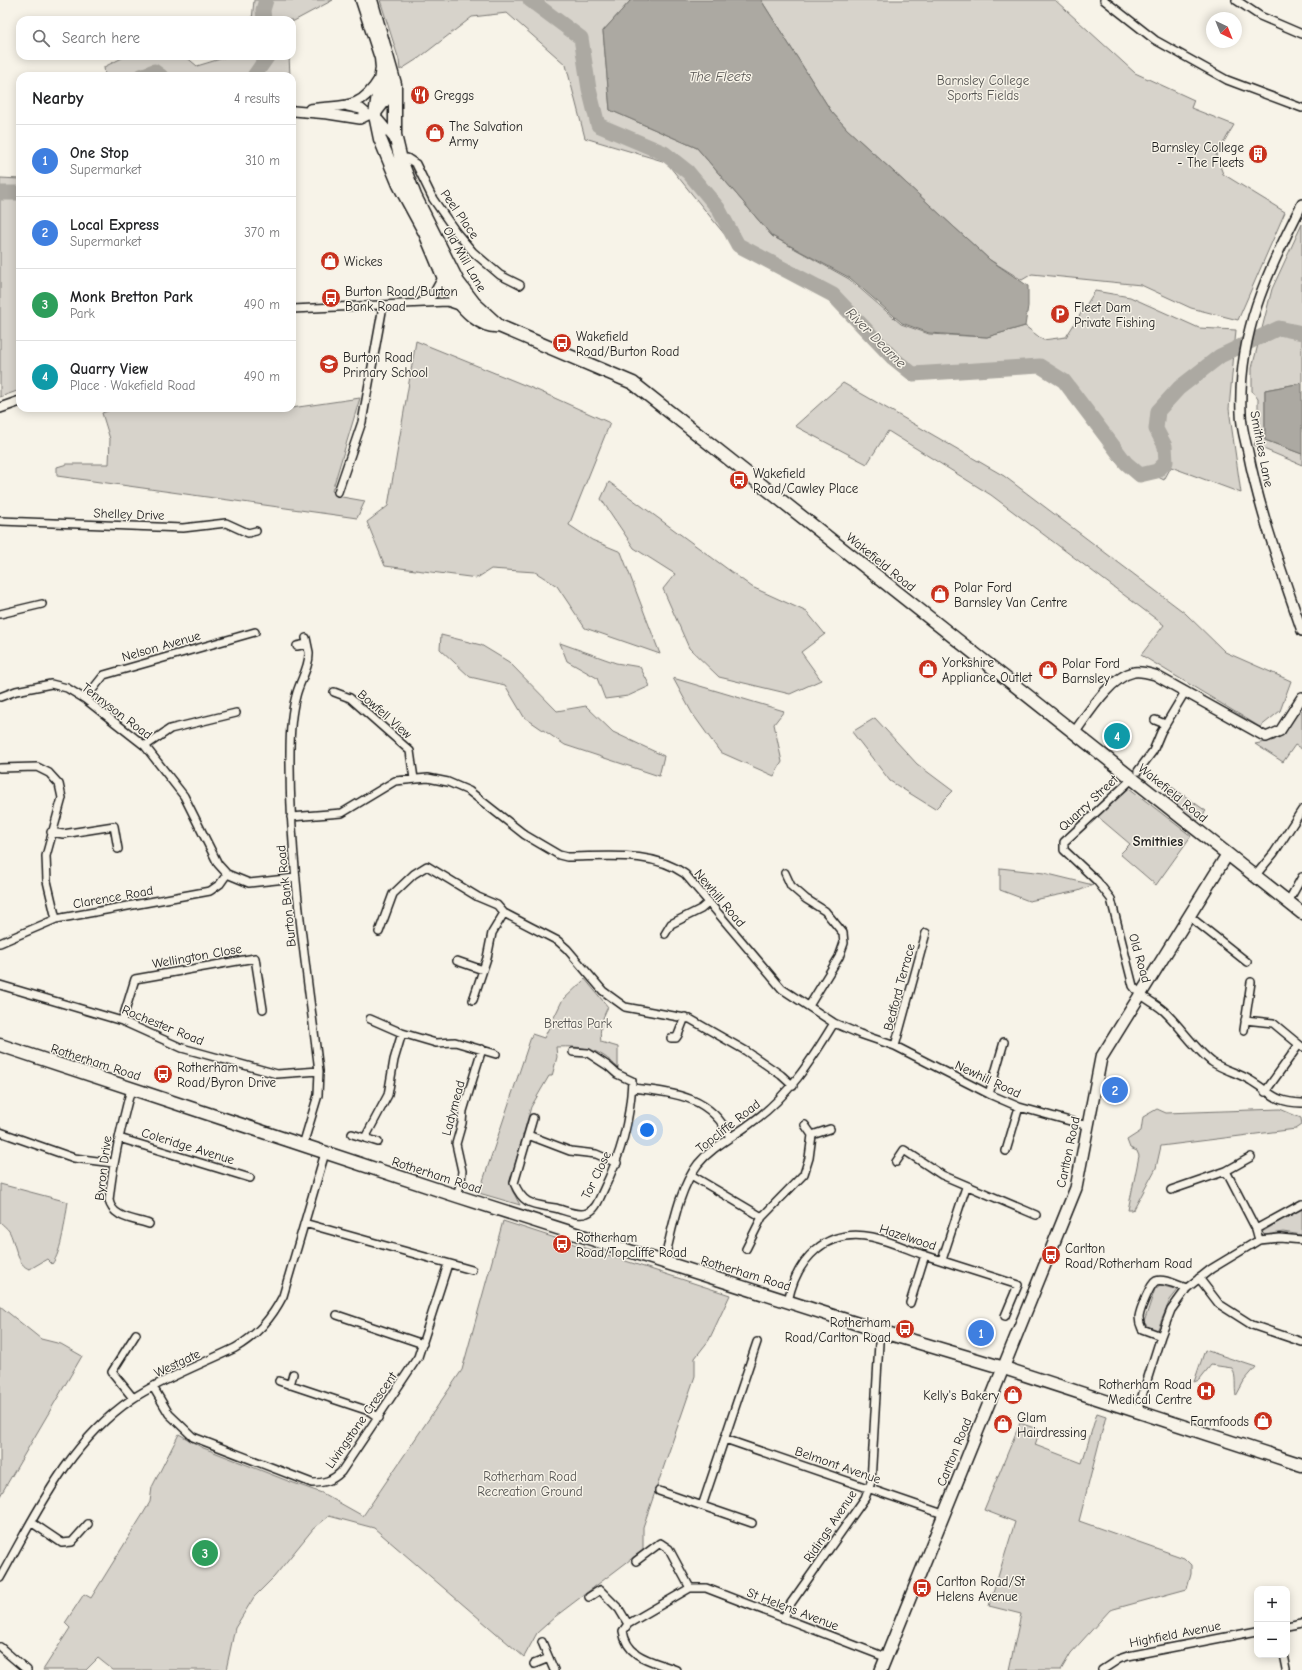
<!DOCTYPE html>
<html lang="en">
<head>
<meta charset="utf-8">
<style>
	body { margin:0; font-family:"Comic Neue",sans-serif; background:#f6f6f6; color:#202124 }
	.controls { position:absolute; right:12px; bottom:12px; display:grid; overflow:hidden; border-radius:8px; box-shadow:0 2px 10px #0003 }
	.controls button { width:36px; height:36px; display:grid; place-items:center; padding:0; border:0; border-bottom:1px solid #e0e0e0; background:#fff; color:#202124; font:20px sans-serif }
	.compass { position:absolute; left:1206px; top:12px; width:36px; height:36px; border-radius:50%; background:#fff; box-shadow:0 2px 10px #0003; rotate:137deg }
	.you { position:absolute; left:647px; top:1130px; width:14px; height:14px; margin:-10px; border:3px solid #fff; border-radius:50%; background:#1a73e8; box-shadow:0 0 0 6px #1a73e833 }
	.badge { display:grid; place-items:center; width:26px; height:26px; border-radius:50%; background:#c8321e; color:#fff; font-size:13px; font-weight:700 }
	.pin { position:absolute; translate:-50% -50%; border:2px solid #fff; box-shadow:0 1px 4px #0006 }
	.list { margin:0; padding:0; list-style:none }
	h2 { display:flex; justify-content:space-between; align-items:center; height:52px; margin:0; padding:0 16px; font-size:17px }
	h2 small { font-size:13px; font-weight:400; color:#757577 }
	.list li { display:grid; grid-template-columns:26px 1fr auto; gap:12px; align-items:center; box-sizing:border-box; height:72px; padding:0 16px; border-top:1px solid #e0e0e0 }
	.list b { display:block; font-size:15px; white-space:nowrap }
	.list p { margin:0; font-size:13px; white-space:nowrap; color:#757577 }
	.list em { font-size:13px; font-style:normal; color:#757577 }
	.icon { flex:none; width:22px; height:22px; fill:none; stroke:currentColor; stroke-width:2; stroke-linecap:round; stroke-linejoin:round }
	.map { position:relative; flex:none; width:1302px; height:1670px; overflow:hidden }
	.search { position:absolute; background:#fff; box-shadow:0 2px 10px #0003; left:16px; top:16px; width:280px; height:44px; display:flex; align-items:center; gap:10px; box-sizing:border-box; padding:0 14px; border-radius:12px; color:#757577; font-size:15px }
	.panel { position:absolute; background:#fff; box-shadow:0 2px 10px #0003; left:16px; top:72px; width:280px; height:340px; border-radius:12px }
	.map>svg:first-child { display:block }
</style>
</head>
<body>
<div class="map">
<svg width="1302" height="1670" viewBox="0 0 1302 1670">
	<rect width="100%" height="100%" fill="#f7f3e8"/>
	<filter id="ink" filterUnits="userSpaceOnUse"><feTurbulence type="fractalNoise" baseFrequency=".025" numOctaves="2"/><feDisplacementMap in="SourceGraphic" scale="8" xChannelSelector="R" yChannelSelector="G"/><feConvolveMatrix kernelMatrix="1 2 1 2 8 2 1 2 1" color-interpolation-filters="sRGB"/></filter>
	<g filter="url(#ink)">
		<!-- green -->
		<path fill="#d7d3cb" stroke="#7a7874" d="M254 0H333L292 22V20H252Z
			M380 0H631L603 31 610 110 697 148 772 236 849 279 901 324 929 334 987 337 1025 326 1043 340 1066 337 1095 291 1130 297 1199 328 1236 330 1229 409 1241 493 1171 467 1164 480 1134 465 1043 362 913 374 893 358 833 295 738 251 666 162 585 138 566 65 507 13 472 17 419 58 400 70 399 60Z
			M761 0H1055L1135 73 1194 100 1191 108 1234 125 1216 155 1223 174 1285 212 1238 320 1191 308 1141 285 1032 274 1022 280 990 260 847 129 831 111Z
			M126 56H185L197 66 230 56H289L290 76H105L104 67Z
			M0 178 20 179V390L0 397Z
			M1302 224V383L1265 390V440L1302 454V465L1254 445 1258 435V399L1252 391V368L1272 289Z
			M416 341 539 391 610 423 569 525 592 540 621 552 660 654 585 628 557 586 535 572 491 569 477 578 385 566 367 522 388 506Z
			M843 383 1004 476 1185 613 1225 652 1291 681 1280 711 1260 727 1141 655 1164 625 991 495 888 431 867 464 795 426Z
			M360 398 332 491 342 497 365 501 357 518 57 476V467L67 464H109L110 439 102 413 116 408H271V411Z
			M609 482 752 587 807 612 825 634 801 652 821 680 790 694 719 677 689 648 663 589 675 574 634 548 601 499Z
			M441 635 481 645 509 662 557 711 586 706 613 732 664 756 659 776 565 745 524 717 505 685 470 677 440 649Z
			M560 643 616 663 640 667 650 686 628 696 605 699 597 678 567 661Z
			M673 678 784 711 774 724 782 762 774 776 720 752 692 713Z
			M1298 708 1302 711V749L1295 745 1283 762 1255 744 1275 740Z
			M875 718 917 764 953 791 935 809 890 781 852 732Z
			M1172 787 1206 811 1197 821 1164 796Z
			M1129 788 1191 836 1156 885 1120 854 1130 844 1097 816Z
			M1000 868 1044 873 1093 885 1078 891 1029 901 1000 890Z
			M585 979 608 1007C602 1018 599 1029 601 1042L618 1047V1068C599 1048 583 1046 556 1047L557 1057 552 1076H549L531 1107 512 1175V1190L520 1205 479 1193 532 1034 544 1038 562 1001Z
			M1157 1109 1166 1113 1280 1109 1301 1118 1302 1125 1296 1129 1161 1146 1156 1168 1134 1209 1131 1210H1128L1139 1156 1137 1151 1130 1148 1127 1140 1141 1131 1143 1117Z
			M0 1184 68 1202C65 1218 62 1252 52 1264L47 1259 30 1269C17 1267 15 1241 9 1231 7 1228 3 1225 0 1222Z
			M1300 1209 1302 1210V1235L1283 1232 1265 1235 1262 1232Z
			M503 1221 730 1295 709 1340 695 1358V1376L643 1527V1550L556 1616 537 1633 524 1657 374 1528 329 1516 313 1529 274 1577 254 1597 235 1628 226 1670H113L98 1658 86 1670H43L70 1628 65 1623 84 1594 91 1598 143 1514 150 1502 152 1487 179 1434 201 1447 288 1481 322 1493 363 1516 462 1370Z
			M1160 1285 1178 1290 1170 1300 1157 1331 1147 1326 1144 1322 1155 1289Z
			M0 1306 41 1339 61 1344 82 1356 0 1496Z
			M1205 1350 1256 1367 1244 1381 1236 1396C1234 1386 1237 1377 1232 1368L1211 1365 1199 1380 1194 1382Z
			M1097 1413 1106 1416 1079 1521 1184 1558 1191 1565V1574L1187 1589 1110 1610 1071 1653 1061 1670H1009L1021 1614 989 1606 1015 1522 984 1510 1020 1423 1040 1430 1035 1445 1082 1463Z"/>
		<!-- water -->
		<path fill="#aca9a2" stroke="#72716c" d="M631 0H761L831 111 847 129 990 260 1028 286V306L1025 326 987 337 929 333 902 323 850 278 772 236 697 148 610 110 603 31Z
			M1302 383V454L1265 440V390Z"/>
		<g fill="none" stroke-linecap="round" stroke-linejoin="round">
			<!-- river -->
			<path stroke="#aca9a2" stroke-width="15" d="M530 0 581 38 589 89 598 125 664 153 688 172 718 208 738 245 833 295 893 358 913 374 1040 366 1064 381 1126 463 1140 475 1157 471 1166 462 1165 446 1156 429 1158 411 1179 388 1220 356 1279 328 1302 333
				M264 20 263 10 266 0
				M141 76 154 71 161 76
				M254 76 268 56
				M0 193H20"/>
			<!-- minor casing -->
			<g stroke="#1c1c1c" stroke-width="10">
				<path id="minor" d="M1104 0 1155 40 1227 80 1302 108
					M1236 0 1260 16 1302 34
					M399 161 407 158 416 164 433 199 456 232 473 252 500 275 520 285
					M422 301 432 296 443 276
					M292 309 447 302 459 306
					M338 492 362 422 383 306
					M0 521 183 528 226 523 248 533 256 531
					M0 614 42 604
					M297 646 307 644
					M334 692 350 698 410 751 414 779
					M0 697 16 691 51 684 67 688 85 699 145 746 184 796 218 864 227 874 249 883 295 878
					M85 699 104 675 255 632
					M1155 720 1165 724
					M145 746 170 729 236 713
					M0 768 37 767 49 773 59 784 62 798 46 856 47 881 56 919
					M1138 771 1153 751 1161 732 1185 692
					M1132 779 1064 842V850L1097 881 1111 899 1133 986C1142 999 1153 1001 1164 1011 1181 1027 1194 1048 1212 1062 1225 1071 1240 1073 1253 1082 1274 1095 1275 1102 1302 1103
					M291 817 342 813 395 781 428 778 448 782 469 791 525 835 559 855 567 857C605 857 652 850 685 874L782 989 834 1023 860 1034 895 1046 989 1094 1019 1107 1088 1126
					M51 832 63 834 114 826 118 849
					M785 873 791 886 806 899 825 911 843 933 844 943 839 957 809 1006
					M1255 876 1274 853 1302 810
					M1288 902 1302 877
					M1189 916 1247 962
					M379 932 393 894 414 874 427 866 478 897 497 905 504 913 558 941 567 949 603 991 625 1007 690 1019 746 1051 781 1075 793 1086
					M665 934 671 924 701 909 709 902
					M0 943 56 919 210 891 220 884 227 874
					M457 961 483 970
					M0 985 122 1021 182 1048 277 1074 319 1071
					M473 1000 487 958 492 933 504 913
					M370 1019 402 1033 436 1043 455 1042 496 1054
					M1245 1020 1273 1023 1302 1047
					M122 1021 135 979 255 958 263 1009
					M1244 1030 1251 982
					M671 1038H676L678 1035 685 1017
					M895 1046 926 933
					M632 1088C673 1093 710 1095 730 1137
					M131 1089C121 1126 113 1162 109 1200 112 1218 134 1219 149 1224
					M1265 1092 1298 1046
					M989 1094 1004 1042
					M533 1118 514 1183C524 1206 533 1204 555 1208 564 1210 578 1217 587 1213 596 1210 599 1199 603 1191 621 1154 630 1122 632 1081L617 1074 608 1066 588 1053 573 1052
					M0 1132 74 1158 113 1163
					M352 1134 378 1142
					M528 1135 570 1151 596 1154 617 1163
					M812 1135 830 1129
					M119 1138 250 1178
					M365 1138 388 1095 394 1060 402 1033
					M303 1145 318 1095 319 1071C306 965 289 860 290 753 290 734 291 714 296 696 299 682 310 667 309 652 308 648 307 642 306 638
					M1006 1151 1019 1107
					M896 1162 904 1150 942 1175 1036 1215
					M1226 1171 1251 1157
					M691 1175 762 1217
					M1171 1190 1226 1171 1256 1229 1259 1240
					M457 1196 461 1181 462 1171 456 1144 462 1123 463 1111 482 1049
					M304 1223 472 1270
					M1256 1229 1302 1204
					M746 1249 762 1217 804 1174 809 1158 812 1135 805 1125
					M942 1260 966 1187
					M664 1262C672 1231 678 1190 698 1164 713 1146 733 1137 751 1123 788 1097 811 1061 834 1023
					M1199 1278 1219 1304 1252 1325 1302 1342
					M788 1301C797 1258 826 1228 872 1237 890 1241 907 1249 924 1255 955 1265 986 1275 1018 1285L1005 1316
					M910 1303 925 1255
					M337 1315 423 1344
					M1161 1336 1142 1329C1140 1325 1139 1322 1139 1317 1140 1310 1150 1284 1156 1281 1164 1278 1179 1286 1187 1288
					M279 1381 369 1411 379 1418
					M290 1385 293 1374
					M153 1387 169 1414 193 1437 312 1483C324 1483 332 1481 341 1472L418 1357 448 1264
					M133 1398 112 1372 136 1334
					M1137 1412 1161 1336 1171 1310 1187 1288 1211 1269 1259 1240 1280 1238 1302 1240
					M725 1439 943 1514
					M659 1491 752 1523
					M702 1506 757 1342
					M31 1522 62 1543 72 1542 88 1524
					M636 1561 660 1543 669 1549 690 1588
					M0 1578C36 1514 69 1442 132 1399 162 1379 202 1364 235 1348 257 1335 271 1319 283 1296L325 1153
					M589 1597 600 1590 619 1609 628 1624
					M784 1618 789 1606 865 1498 871 1482 879 1343
					M1287 1626 1302 1623
					M542 1642 554 1670
					M0 1647 27 1670
					M1283 1655 1286 1670
					M534 1664 549 1658
					M676 1670C654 1661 627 1659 623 1631L628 1624 690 1588H706L885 1657
					M1102 1670 1119 1659 1128 1656 1257 1631"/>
			</g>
			<!-- tertiary casing -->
			<g stroke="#1c1c1c" stroke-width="12">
				<path id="tertiary" d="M348 106 361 109 368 115
					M310 109C343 104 359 112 379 79
					M294 111 328 114 360 119 368 115H375L385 102 391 72
					M375 116 397 142
					M1302 204C1266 274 1238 333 1241 413 1241 426 1245 439 1248 452 1260 513 1282 572 1302 631
					M0 408 20 401
					M1074 733C1088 714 1110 677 1134 672 1141 671 1148 673 1155 675L1266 737 1280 731 1302 697"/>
			</g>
			<!-- secondary casing -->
			<g stroke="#1c1c1c" stroke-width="14">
				<path id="secondary" d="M881 1670 1076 1188 1101 1058 1227 855"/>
			</g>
			<!-- primary casing -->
			<g stroke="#1c1c1c" stroke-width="15">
				<path id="primary" d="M362 0 381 58 382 68 375 115 380 139 399 185 425 233 443 276 454 296C464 310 481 328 499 326
					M371 0 395 84V135L401 160 415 196 458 282 474 303 499 326 633 383 1302 913
					M0 1045 457 1196 880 1331 1004 1368 1302 1465"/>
			</g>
			<!-- minor -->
			<use href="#minor" stroke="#f7f3e8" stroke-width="7"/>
			<!-- tertiary -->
			<use href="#tertiary" stroke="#f7f3e8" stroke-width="9"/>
			<!-- secondary -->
			<use href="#secondary" stroke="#f7f3e8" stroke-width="11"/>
			<!-- primary -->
			<use href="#primary" stroke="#f7f3e8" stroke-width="12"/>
		</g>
	</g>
	<!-- icons -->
	<defs>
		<g id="restaurant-disc" transform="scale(1)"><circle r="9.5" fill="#c8321e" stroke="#f7f3e8"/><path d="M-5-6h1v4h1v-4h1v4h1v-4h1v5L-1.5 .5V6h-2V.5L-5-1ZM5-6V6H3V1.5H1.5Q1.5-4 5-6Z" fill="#fff"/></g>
		<g id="shop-disc" transform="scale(1)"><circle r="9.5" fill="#c8321e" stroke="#f7f3e8"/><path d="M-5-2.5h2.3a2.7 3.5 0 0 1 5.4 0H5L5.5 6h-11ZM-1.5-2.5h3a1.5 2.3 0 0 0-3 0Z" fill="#fff"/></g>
		<g id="building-disc" transform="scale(1)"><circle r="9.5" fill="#c8321e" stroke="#f7f3e8"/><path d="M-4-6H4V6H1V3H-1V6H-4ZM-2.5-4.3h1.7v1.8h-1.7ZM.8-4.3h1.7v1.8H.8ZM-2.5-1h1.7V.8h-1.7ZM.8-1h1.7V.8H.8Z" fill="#fff"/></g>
		<g id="bus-disc" transform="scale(1)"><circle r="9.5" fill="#c8321e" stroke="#f7f3e8"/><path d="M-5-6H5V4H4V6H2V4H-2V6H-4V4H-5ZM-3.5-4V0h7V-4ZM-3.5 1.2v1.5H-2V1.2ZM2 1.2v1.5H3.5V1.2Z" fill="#fff"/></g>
		<g id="parking-disc" transform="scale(1)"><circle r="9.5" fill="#c8321e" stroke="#f7f3e8"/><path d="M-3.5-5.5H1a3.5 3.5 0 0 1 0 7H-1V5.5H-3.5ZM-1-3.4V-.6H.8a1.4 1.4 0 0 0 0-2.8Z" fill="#fff"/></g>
		<g id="school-disc" transform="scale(1)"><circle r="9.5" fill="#c8321e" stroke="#f7f3e8"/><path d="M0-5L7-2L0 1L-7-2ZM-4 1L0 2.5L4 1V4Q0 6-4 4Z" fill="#fff"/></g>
		<g id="hospital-disc" transform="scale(1)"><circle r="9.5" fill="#c8321e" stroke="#f7f3e8"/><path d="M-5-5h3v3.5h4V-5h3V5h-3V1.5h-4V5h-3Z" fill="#fff"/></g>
	</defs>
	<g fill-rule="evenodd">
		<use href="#restaurant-disc" x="420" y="95"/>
		<use href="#shop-disc" x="435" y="133"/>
		<use href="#building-disc" x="1258" y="154"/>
		<use href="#shop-disc" x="330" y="261"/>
		<use href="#bus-disc" x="331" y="298"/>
		<use href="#parking-disc" x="1060" y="314"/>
		<use href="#bus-disc" x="562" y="343"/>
		<use href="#school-disc" x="329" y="364"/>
		<use href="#bus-disc" x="739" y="480"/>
		<use href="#shop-disc" x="940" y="594"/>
		<use href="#shop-disc" x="928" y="669"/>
		<use href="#shop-disc" x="1048" y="670"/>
		<use href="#bus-disc" x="163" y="1074"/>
		<use href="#bus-disc" x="562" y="1244"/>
		<use href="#bus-disc" x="1051" y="1255"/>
		<use href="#bus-disc" x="905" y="1329"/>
		<use href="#hospital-disc" x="1206" y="1391"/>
		<use href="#shop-disc" x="1013" y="1395"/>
		<use href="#shop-disc" x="1263" y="1421"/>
		<use href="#shop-disc" x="1003" y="1424"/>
		<use href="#bus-disc" x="922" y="1588"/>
	</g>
	<g text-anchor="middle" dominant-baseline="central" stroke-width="3" stroke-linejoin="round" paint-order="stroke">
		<!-- park labels -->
		<g font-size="13" fill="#545351" stroke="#f7f3e8">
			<text x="983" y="80">Barnsley College<tspan x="983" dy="15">Sports Fields</tspan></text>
			<text x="578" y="1023">Brettas Park</text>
			<text x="530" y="1476">Rotherham Road<tspan x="530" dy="15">Recreation Ground</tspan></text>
		</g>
		<!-- poi labels -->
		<g font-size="13" fill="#1c1c1c" stroke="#f7f3e8" text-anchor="start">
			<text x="434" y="95">Greggs</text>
			<text x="449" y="126">The Salvation<tspan x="449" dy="15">Army</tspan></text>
			<text x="1244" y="147" text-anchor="end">Barnsley College<tspan x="1244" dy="15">- The Fleets</tspan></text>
			<text x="344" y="261">Wickes</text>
			<text x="345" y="291">Burton Road/Burton<tspan x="345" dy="15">Bank Road</tspan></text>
			<text x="1074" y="307">Fleet Dam<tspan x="1074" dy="15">Private Fishing</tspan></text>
			<text x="576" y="336">Wakefield<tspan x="576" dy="15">Road/Burton Road</tspan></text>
			<text x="343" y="357">Burton Road<tspan x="343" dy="15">Primary School</tspan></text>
			<text x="753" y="473">Wakefield<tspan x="753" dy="15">Road/Cawley Place</tspan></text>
			<text x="954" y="587">Polar Ford<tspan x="954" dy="15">Barnsley Van Centre</tspan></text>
			<text x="942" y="662">Yorkshire<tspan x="942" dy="15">Appliance Outlet</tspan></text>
			<text x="1062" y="663">Polar Ford<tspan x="1062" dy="15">Barnsley</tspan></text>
			<text x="177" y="1067">Rotherham<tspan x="177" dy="15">Road/Byron Drive</tspan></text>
			<text x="576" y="1237">Rotherham<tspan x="576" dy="15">Road/Topcliffe Road</tspan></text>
			<text x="1065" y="1248">Carlton<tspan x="1065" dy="15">Road/Rotherham Road</tspan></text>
			<text x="891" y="1322" text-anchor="end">Rotherham<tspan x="891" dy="15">Road/Carlton Road</tspan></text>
			<text x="1192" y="1384" text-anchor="end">Rotherham Road<tspan x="1192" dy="15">Medical Centre</tspan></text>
			<text x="999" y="1395" text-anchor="end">Kelly's Bakery</text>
			<text x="1017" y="1417">Glam<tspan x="1017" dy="15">Hairdressing</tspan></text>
			<text x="1249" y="1421" text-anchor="end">Farmfoods</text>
			<text x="936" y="1581">Carlton Road/St<tspan x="936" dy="15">Helens Avenue</tspan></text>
		</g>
		<!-- street labels -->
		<g font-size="13" fill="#1c1c1c" stroke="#f7f3e8">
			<text transform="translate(460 214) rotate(55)">Peel Place</text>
			<text transform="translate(465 259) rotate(60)">Old Mill Lane</text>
			<text transform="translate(1262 449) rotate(79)">Smithies Lane</text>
			<text transform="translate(129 514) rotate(2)">Shelley Drive</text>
			<text transform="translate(881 562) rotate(39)">Wakefield Road</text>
			<text transform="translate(161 646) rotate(-16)">Nelson Avenue</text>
			<text transform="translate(117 711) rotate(37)">Tennyson Road</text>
			<text transform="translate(385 714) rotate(41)">Bowfell View</text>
			<text transform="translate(1173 793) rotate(39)">Wakefield Road</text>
			<text transform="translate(1088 803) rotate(-43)">Quarry Street</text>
			<text transform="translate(286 896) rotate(-96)">Burton Bank Road</text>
			<text transform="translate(113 897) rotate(-10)">Clarence Road</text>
			<text transform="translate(720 898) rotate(50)">Newhill Road</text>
			<text transform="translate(197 956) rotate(-10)">Wellington Close</text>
			<text transform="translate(1140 958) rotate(74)">Old Road</text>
			<text transform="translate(899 987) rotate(-75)">Bedford Terrace</text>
			<text transform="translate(163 1025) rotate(22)">Rochester Road</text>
			<text transform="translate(96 1062) rotate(18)">Rotherham Road</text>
			<text transform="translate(988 1079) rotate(25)">Newhill Road</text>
			<text transform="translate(453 1108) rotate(-75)">Ladymead</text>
			<text transform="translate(728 1126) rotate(-38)">Topcliffe Road</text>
			<text transform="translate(188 1146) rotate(17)">Coleridge Avenue</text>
			<text transform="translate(1068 1152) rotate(-78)">Carlton Road</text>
			<text transform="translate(103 1168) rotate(-83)">Byron Drive</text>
			<text transform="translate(437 1175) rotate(18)">Rotherham Road</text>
			<text transform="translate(596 1175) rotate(-64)">Tor Close</text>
			<text transform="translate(908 1237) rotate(18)">Hazelwood</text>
			<text transform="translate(746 1273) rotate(17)">Rotherham Road</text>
			<text transform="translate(177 1363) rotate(-25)">Westgate</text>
			<text transform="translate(361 1420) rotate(-55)">Livingstone Crescent</text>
			<text transform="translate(954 1452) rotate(-68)">Carlton Road</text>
			<text transform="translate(838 1465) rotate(19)">Belmont Avenue</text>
			<text transform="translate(830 1526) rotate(-56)">Ridings Avenue</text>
			<text transform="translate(793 1609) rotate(21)">St Helens Avenue</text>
			<text transform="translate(1175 1634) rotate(-11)">Highfield Avenue</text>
		</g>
		<!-- water labels -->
		<g font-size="14" font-style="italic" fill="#565452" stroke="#f7f3e8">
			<text x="720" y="76">The Fleets</text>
			<text transform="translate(876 338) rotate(45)">River Dearne</text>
		</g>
		<!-- neighbourhood labels -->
		<g font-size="14" font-weight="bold" fill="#1c1c1c" stroke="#f7f3e8">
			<text x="1158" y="841">Smithies</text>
		</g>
	</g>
</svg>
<div class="controls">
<button>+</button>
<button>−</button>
</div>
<svg class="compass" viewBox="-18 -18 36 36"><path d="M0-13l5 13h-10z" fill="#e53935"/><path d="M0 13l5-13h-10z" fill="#757577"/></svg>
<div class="you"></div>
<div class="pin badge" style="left:981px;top:1333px;background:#3f7fe0">1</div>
<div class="pin badge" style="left:1115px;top:1090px;background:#3f7fe0">2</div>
<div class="pin badge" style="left:205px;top:1553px;background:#2e9e5b">3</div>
<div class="pin badge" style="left:1117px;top:736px;background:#0f9aa8">4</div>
<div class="search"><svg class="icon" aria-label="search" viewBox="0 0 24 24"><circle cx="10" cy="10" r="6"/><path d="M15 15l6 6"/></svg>Search here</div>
<section class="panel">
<h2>Nearby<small>4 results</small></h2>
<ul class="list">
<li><span class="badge" style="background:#3f7fe0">1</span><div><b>One Stop</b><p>Supermarket</p></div><em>310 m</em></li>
<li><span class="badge" style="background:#3f7fe0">2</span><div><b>Local Express</b><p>Supermarket</p></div><em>370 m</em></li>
<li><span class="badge" style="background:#2e9e5b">3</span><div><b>Monk Bretton Park</b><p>Park</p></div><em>490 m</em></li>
<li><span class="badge" style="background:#0f9aa8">4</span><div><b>Quarry View</b><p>Place · Wakefield Road</p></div><em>490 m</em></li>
</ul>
</section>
</div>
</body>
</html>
